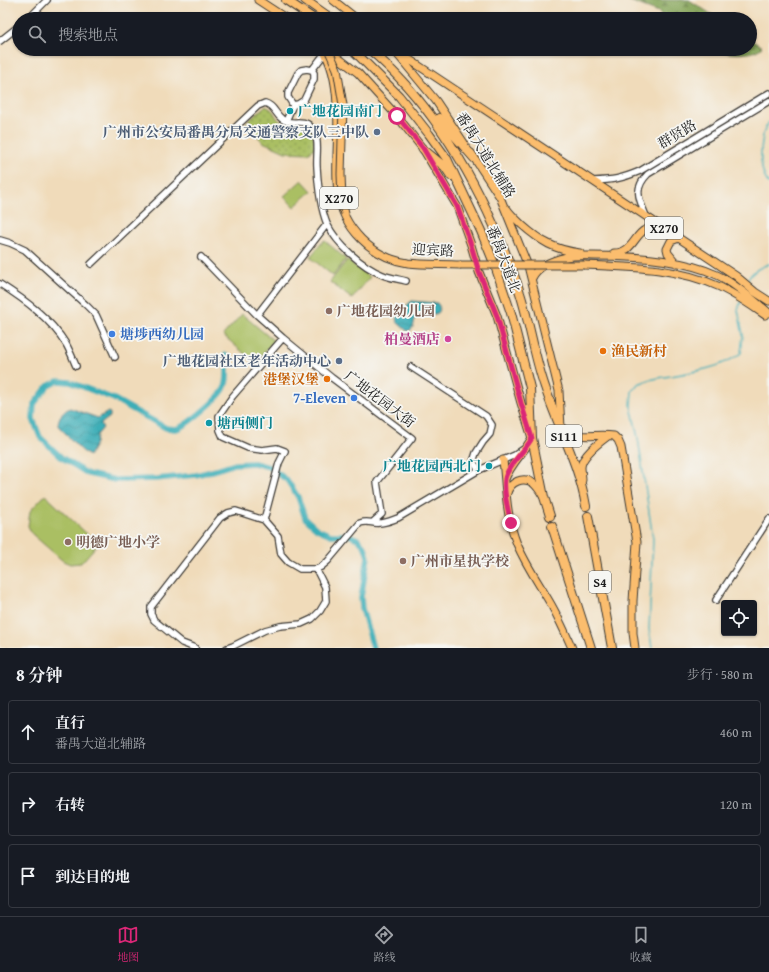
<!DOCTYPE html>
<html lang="zh">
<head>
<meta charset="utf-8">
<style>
	body { margin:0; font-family:"Gentium Book Plus","Noto Serif SC",serif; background:#242831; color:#f1f3f6 }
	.controls { position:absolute; right:12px; bottom:12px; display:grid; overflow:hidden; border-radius:4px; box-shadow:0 1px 3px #0004 }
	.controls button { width:36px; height:36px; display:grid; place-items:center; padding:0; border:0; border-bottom:1px solid #363941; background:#171b24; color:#f1f3f6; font:20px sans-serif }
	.stop { position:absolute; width:12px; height:12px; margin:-9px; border:3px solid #db2777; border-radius:50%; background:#fff }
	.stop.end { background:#db2777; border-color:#fff; box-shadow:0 1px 4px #0008 }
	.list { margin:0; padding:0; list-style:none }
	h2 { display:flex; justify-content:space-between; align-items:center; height:52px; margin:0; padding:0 16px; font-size:17px }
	h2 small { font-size:13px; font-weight:400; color:#9ea1a6 }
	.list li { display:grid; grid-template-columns:26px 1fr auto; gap:12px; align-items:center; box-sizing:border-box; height:64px; margin:0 8px 8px; padding:0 8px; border:1px solid #363941; border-radius:4px }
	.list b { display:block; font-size:15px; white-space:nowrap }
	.list p { margin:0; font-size:13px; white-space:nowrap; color:#9ea1a6 }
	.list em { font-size:13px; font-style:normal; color:#9ea1a6 }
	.icon { flex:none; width:22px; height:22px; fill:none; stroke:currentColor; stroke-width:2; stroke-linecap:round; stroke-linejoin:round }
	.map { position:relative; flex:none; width:769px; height:648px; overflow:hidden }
	.search { position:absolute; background:#171b24; box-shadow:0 1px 3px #0004; left:12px; right:12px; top:12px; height:44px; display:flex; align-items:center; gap:10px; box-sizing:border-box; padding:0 14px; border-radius:22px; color:#9ea1a6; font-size:15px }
	.sheet { height:268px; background:#171b24 }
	nav { display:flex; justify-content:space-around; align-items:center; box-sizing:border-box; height:56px; border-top:1px solid #363941; background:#171b24; font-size:11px; color:#9ea1a6 }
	nav a { display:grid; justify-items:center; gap:2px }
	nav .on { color:#db2777 }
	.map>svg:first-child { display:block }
</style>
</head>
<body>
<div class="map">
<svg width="769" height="648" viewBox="0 0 769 648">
	<defs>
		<pattern id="grass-dots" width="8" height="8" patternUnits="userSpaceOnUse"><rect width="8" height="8" fill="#aabf64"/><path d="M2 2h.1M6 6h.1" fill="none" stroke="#8a9a52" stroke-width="1.8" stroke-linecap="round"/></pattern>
		<pattern id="forest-firs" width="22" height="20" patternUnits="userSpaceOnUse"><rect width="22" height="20" fill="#87a65a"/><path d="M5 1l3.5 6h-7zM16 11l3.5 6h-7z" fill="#6e864a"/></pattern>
		<pattern id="water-waves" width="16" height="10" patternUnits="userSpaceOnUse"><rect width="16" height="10" fill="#3daeb7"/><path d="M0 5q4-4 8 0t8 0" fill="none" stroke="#328d94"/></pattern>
	</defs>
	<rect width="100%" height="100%" fill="#f6f6f2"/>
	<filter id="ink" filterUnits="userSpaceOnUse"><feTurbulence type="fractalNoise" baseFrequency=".025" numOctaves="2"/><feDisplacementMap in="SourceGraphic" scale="8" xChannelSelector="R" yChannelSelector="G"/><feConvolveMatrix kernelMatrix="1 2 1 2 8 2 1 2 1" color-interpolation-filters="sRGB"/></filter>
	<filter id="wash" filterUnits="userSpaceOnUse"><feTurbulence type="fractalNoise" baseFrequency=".012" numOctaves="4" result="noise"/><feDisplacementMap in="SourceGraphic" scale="16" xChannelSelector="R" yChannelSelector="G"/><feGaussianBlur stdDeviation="0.9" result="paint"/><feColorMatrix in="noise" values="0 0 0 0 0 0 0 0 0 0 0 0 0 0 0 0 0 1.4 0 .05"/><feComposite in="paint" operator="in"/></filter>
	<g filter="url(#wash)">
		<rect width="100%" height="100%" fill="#f0dbba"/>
		<!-- grass -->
		<path fill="url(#grass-dots)" stroke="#636e40" d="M265 106C276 110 273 115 280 121 295 133 314 111 315 148L308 153 285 152 263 142 247 126V122Z"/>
		<!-- forest -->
		<path fill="url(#forest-firs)" stroke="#52613b" d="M627 0H689L719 19H664L659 12Z
			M750 39 762 47C752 57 726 54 713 49H750Z"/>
		<!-- garden -->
		<path fill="#aabf64" stroke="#636e40" d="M302 180 312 191 294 207 284 196Z
			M324 240 346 259 333 276 310 257Z
			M347 260 370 277 352 299 330 282Z
			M242 314 274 341 255 363 223 335Z
			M45 495 98 544 81 563 70 564 63 561 32 534 28 526 30 511Z"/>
		<!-- water -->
		<path fill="url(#water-waves)" stroke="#2c656a" d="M412 301 437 303C441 307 441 314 434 314 429 315 423 311 418 314 411 319 418 329 407 331L397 322 396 318 409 303Z
			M70 408 98 418 108 412 110 413V417L102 423 101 425 103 428 97 435 96 443 89 456C77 448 69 436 58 426 58 417 62 412 70 408Z"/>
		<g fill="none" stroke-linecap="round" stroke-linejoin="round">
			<!-- stream -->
			<path stroke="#3daeb7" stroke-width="1.5" d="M769 122C767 126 763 131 763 136 760 150 759 172 769 184
				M747 282C750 273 760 267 769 264
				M652 648 649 629 653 539 638 438 631 406 632 391 638 384 649 380C678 374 719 371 741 353L743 335 738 310 741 301"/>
			<!-- canal -->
			<path stroke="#3daeb7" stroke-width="5.5" d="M226 355C227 365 229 380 224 389 218 399 187 426 176 429 173 429 169 428 166 428L114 399 70 382 58 381 48 386 34 404 33 419 40 437 61 457 88 474 115 480 156 479 196 475 216 470 235 464 254 463 269 467 287 480 298 497 305 518 317 529 331 535H349L358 539 365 547 368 557 361 597 362 608 373 648"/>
		</g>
	</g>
	<g filter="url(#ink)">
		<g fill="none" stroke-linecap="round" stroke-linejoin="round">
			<!-- minor casing -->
			<g stroke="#3c3934" stroke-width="8">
				<path id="minor" d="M28 19 47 0
					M0 41 19 26
					M307 69 312 70 314 73V79L304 100 298 104 293 105 288 97V93L298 73 301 70Z
					M312 70 325 53
					M286 121 293 105
					M593 181C613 180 621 179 640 171L769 93
					M646 216C639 199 633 189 648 174L769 101
					M0 240 10 243 25 250 86 305 96 315 115 357
					M201 257 257 315 283 338 332 378 412 438 377 482 382 514 373 522
					M91 264 258 106 265 103C275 106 274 113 282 119 290 126 303 118 310 126 321 138 316 152 317 167 318 185 320 207 327 224 337 244 362 267 383 275 390 278 399 279 406 281
					M0 284C25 300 50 318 66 344 70 351 73 359 76 366
					M257 315 327 224
					M411 367 486 416 492 425 490 434 483 442 476 453 473 462 479 470
					M264 520 279 463 285 451 277 448 262 450 248 448 223 437 220 430 219 416 232 397 283 338
					M716 600 769 519
					M195 648 182 643 154 620 151 614V607L220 518 228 513 236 511 264 520 278 536 281 554 288 562 300 569H316L321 567 328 561 360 523C369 520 372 524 379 523 386 523 392 520 398 518L479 470 515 455 522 450
					M227 648 233 646 265 630 280 626 301 624 312 619 320 611 326 601 325 587 316 569"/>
			</g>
			<!-- major casing -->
			<g stroke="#3c3934" stroke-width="9">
				<path id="major" d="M258 0 287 19
					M333 0 357 19
					M322 49C333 64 336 86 337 104 340 134 334 163 338 192 342 228 373 258 408 263 425 265 443 264 460 265
					M393 49 436 101 464 143
					M328 50 358 73 397 116 423 149 457 206 471 245 479 272 497 316 521 403 532 438C524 452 511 464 505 479
					M399 52 410 60 736 276 755 292 769 301
					M471 153 500 197 528 266 559 391 561 428C584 441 591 433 614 436L618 440 621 447 637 542 633 601V633L635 648
					M507 209C511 215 517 220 522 225 540 241 555 250 580 253
					M614 253C640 253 633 218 663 232
					M676 263 668 253 667 249 671 241 679 238
					M584 265C631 267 676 267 720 287 736 295 751 305 765 315
					M532 278C538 265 553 260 567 257 576 255 585 256 594 256 632 256 683 259 717 275 733 282 755 301 769 313
					M503 460C506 488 506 517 517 544 526 565 538 582 549 601 558 616 565 632 572 648
					M582 480C582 476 581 471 581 467 582 455 600 442 608 436
					M507 493C510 482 523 476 533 483 537 486 540 491 543 496"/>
			</g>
			<!-- highway casing -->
			<g stroke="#3c3934" stroke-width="10">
				<path id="highway" d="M286 0 314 19
					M305 0 332 19
					M352 49 399 96 429 134 447 159 481 231 494 263 511 313 530 388 532 438 544 497 550 516
					M369 49C430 101 471 170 501 242 508 259 515 276 520 293 530 324 534 356 545 387 558 427 579 464 586 506
					M439 118 474 158
					M423 149 445 167 451 176
					M588 516 612 648
					M552 526 591 648"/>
			</g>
			<!-- minor -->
			<use href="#minor" stroke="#fff" stroke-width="5.5"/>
			<!-- major -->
			<use href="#major" stroke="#fbbd6e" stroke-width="7"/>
			<!-- highway -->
			<use href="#highway" stroke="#fbbd6e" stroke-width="8"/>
			<!-- major-bridge casing -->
			<g stroke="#3c3934" stroke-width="9" stroke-linecap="butt">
				<path id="major-bridge" d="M328 49 337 69 343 105 341 174 342 200 345 214
					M460 265H584"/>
			</g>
			<!-- major-bridge -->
			<use href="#major-bridge" stroke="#fbbd6e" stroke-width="7"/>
		</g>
	</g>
	<g fill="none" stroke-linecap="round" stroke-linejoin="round" filter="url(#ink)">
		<!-- route -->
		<path stroke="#db2777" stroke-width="5" d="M397 116 423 148 457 206 471 245 479 272 497 316 521 403 532 438C526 450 507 466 505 479 503 493 508 509 511 523"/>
	</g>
	<!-- markers -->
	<g fill="#0f9aa8" stroke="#f6f6f2" stroke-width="1.5">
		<circle cx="290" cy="111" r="4"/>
		<circle cx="209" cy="423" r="4"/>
		<circle cx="489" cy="466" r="4"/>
	</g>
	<g fill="#5c6f8a" stroke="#f6f6f2" stroke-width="1.5">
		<circle cx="377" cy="132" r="4"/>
		<circle cx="339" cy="361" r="4"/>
	</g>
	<g fill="#8d6e63" stroke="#f6f6f2" stroke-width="1.5">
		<circle cx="329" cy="311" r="4"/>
		<circle cx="68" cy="542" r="4"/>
		<circle cx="403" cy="561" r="4"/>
	</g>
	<g fill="#3f7fe0" stroke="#f6f6f2" stroke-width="1.5">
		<circle cx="112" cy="334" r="4"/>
		<circle cx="354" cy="398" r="4"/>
	</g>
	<circle fill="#d1479c" stroke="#f6f6f2" stroke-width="1.5" cx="448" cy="339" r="4"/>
	<g fill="#e8710a" stroke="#f6f6f2" stroke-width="1.5">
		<circle cx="603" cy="351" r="4"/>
		<circle cx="327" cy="379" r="4"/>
	</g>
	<g text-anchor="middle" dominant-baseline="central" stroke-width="3.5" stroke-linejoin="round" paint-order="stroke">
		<!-- shield labels -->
		<g fill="#f6f6f2" stroke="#5d5d5c" stroke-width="1">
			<rect x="320" y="187" width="38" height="22" rx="3"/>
			<rect x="645" y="217" width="38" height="22" rx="3"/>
			<rect x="546" y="425" width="36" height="22" rx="3"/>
			<rect x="589" y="571" width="22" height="22" rx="3"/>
		</g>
		<g font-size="13" font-weight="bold" fill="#1c1c1c">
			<text x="339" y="198">X270</text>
			<text x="664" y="228">X270</text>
			<text x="564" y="436">S111</text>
			<text x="600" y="582">S4</text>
		</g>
		<!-- culture labels -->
		<g font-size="14" font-weight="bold" fill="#0d838f" stroke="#f6f6f2" text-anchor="start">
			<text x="298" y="111">广地花园南门</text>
			<text x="217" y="423">塘西侧门</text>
			<text x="481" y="466" text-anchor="end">广地花园西北门</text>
		</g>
		<!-- service labels -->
		<g font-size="14" font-weight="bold" fill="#4e5e75" stroke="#f6f6f2" text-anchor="end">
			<text x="369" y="132">广州市公安局番禺分局交通警察支队三中队</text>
			<text x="331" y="361">广地花园社区老年活动中心</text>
		</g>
		<!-- street labels -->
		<g font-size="14" fill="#1c1c1c" stroke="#f6f6f2">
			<text transform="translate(677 134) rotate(-31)">群贤路</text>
			<text transform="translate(486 155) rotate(58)">番禺大道北辅路</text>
			<text transform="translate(433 250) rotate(3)">迎宾路</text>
			<text transform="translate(504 259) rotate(69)">番禺大道北</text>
			<text transform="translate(380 399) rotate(37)">广地花园大街</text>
		</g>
		<!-- education labels -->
		<g font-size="14" font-weight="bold" fill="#785e54" stroke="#f6f6f2" text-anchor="start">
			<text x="337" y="311">广地花园幼儿园</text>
			<text x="76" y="542">明德广地小学</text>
			<text x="411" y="561">广州市星执学校</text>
		</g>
		<!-- shop labels -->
		<g font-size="14" font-weight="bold" fill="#366cbe" stroke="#f6f6f2" text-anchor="start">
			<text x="120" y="334">塘埗西幼儿园</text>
			<text x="346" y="398" text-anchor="end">7-Eleven</text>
		</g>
		<!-- hotel labels -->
		<g font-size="14" font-weight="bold" fill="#b23c85" stroke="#f6f6f2" text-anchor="end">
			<text x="440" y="339">柏曼酒店</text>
		</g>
		<!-- food labels -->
		<g font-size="14" font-weight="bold" fill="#c56008" stroke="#f6f6f2" text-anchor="start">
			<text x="611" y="351">渔民新村</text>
			<text x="319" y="379" text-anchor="end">港堡汉堡</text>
		</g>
	</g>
</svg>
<div class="controls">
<button><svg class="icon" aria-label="locate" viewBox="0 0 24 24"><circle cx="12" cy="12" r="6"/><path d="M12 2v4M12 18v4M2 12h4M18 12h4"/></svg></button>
</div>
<div class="stop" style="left:397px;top:116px"></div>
<div class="stop end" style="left:511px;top:523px"></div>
<div class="search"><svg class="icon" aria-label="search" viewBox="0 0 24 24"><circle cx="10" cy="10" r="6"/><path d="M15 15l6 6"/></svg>搜索地点</div>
</div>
<section class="sheet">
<h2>8 分钟<small>步行 · 580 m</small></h2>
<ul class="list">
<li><svg class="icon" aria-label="ahead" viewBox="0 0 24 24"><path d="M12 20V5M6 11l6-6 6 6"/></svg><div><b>直行</b><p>番禺大道北辅路</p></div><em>460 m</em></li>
<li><svg class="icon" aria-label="right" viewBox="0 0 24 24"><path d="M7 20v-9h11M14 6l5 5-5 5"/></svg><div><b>右转</b></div><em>120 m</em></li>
<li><svg class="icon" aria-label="arrive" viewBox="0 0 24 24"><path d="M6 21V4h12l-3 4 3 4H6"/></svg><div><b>到达目的地</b></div></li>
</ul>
</section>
<nav>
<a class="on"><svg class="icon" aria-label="map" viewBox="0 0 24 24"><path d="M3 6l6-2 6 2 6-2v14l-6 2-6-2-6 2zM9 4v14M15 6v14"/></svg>地图</a>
<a><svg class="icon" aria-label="directions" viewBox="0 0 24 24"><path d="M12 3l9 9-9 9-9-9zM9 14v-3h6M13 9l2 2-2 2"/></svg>路线</a>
<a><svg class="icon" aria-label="saved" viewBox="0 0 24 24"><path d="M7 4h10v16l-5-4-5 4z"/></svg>收藏</a>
</nav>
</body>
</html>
